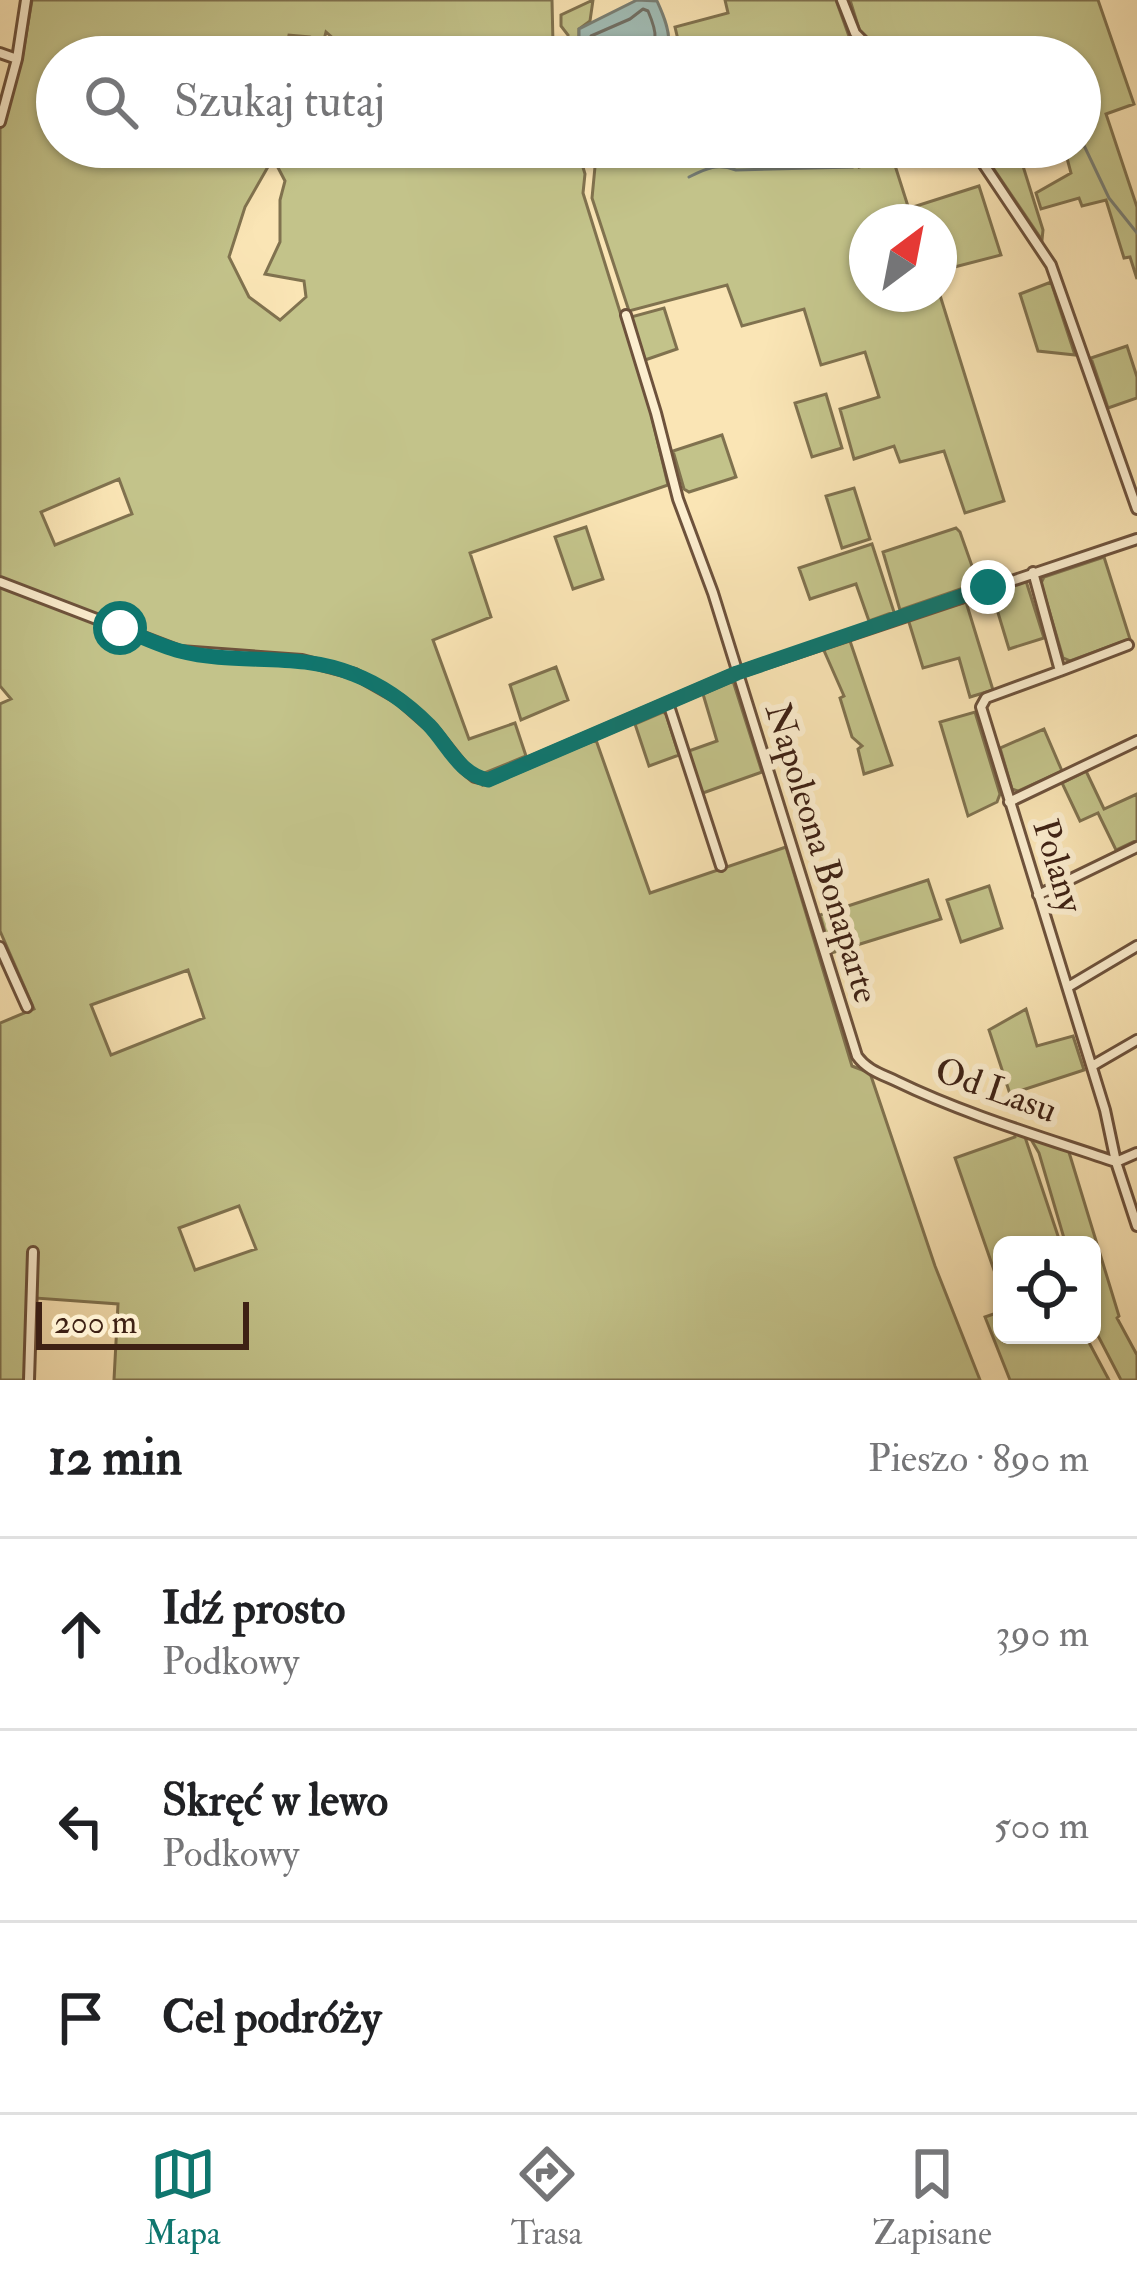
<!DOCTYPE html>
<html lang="pl">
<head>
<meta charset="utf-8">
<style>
	body { margin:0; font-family:"IM FELL Double Pica",serif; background:#f2f2f2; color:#202124 }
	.controls { position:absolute; right:36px; bottom:36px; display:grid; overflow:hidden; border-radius:18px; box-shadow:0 3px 9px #0004 }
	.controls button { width:108px; height:108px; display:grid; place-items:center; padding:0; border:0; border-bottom:3px solid #e0e0e0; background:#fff; color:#202124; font:60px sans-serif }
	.compass { position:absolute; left:849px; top:204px; width:108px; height:108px; border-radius:50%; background:#fff; box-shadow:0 3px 9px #0004; rotate:32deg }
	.scale { position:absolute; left:36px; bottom:30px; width:213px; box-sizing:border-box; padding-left:12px; border:6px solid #3e2114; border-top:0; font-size:33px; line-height:42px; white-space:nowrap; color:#3e2114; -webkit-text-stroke:9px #fceecf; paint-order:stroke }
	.stop { position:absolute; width:36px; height:36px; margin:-27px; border:9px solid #0f766e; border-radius:50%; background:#fff }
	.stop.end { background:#0f766e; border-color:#fff; box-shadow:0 3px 12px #0008 }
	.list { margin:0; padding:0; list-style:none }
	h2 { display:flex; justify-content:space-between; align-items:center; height:156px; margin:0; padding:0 48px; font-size:51px }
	h2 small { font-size:39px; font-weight:400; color:#757577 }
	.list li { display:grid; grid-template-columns:78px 1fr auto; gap:36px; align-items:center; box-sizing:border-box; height:192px; padding:0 48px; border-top:3px solid #e0e0e0 }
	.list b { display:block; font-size:45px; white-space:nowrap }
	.list p { margin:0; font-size:39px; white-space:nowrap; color:#757577 }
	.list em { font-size:39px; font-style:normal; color:#757577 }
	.icon { flex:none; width:66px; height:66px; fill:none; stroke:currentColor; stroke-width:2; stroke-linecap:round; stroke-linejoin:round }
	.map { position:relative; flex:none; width:1137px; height:1380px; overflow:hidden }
	.search { position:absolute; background:#fff; box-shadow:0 3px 9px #0004; left:36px; right:36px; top:36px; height:132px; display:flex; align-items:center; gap:30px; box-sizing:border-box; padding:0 42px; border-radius:66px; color:#757577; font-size:45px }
	.sheet { height:732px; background:#fff }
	nav { display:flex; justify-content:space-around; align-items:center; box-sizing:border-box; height:168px; border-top:3px solid #e0e0e0; background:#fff; font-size:33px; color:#757577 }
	nav a { display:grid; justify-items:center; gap:6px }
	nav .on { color:#0f766e }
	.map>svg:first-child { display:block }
</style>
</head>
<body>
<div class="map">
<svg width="1137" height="1380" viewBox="0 0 1137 1380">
	<rect width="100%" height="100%" fill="#fae5b5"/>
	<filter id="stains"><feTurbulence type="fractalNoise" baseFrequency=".00167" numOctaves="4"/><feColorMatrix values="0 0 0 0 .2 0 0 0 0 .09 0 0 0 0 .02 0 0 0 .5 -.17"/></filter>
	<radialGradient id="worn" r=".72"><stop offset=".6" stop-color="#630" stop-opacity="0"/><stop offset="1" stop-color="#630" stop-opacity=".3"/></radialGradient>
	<!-- green -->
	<path fill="#c3c38a" stroke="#80724f" stroke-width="3" fill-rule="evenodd" d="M32 0H552L553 44 547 52 549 55 563 54 568 35 561 26V15L593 0 590 21 579 29V57H322L324 53 337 51 335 40 326 32 323 44 310 37 289 35 287 46 273 57H57V147H577L585 174 583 193 649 405 668 485 470 553 491 617 433 640 469 739 515 723 526 756 482 774 483 785 596 740 650 893 786 847 852 1066 870 1073 935 1266 980 1380H114L118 1304 36 1298 31 1380H0V1023L34 1009 0 931V704L11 699 0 686V129L22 59ZM273 158 285 181 280 200V242L265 274 304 281 306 297 280 320 249 297 229 257 245 207ZM119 479 132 514 55 545 41 512ZM188 970 204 1018 111 1055 91 1005ZM239 1206 256 1249 195 1270 179 1228Z
		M725 0H836L850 39 859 49 862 57H649L679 44 675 27 728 13Z
		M850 0H1098L1134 104 1106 114 1137 207V279L1130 257 1124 258 1106 200 1082 206 1079 198 1041 209 1036 193 1071 173 1064 147H1080V57H887L860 32Z
		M589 147H852L859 167 892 156 913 222H867V294L939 292 1004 501 965 513 944 451 900 462 894 446 854 459 840 409 879 397 865 352 821 365 804 309 742 326 727 285 629 311 592 198 595 167Z
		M979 147H1017L1043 230 1042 240Z
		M979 186 1001 255 939 271V222H917L913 207Z
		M1051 282 1075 355 1038 351 1020 294Z
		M664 308 677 349 645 360 631 317Z
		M1127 346 1137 377V398L1108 408 1091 358Z
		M826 394 842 448 812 457 795 403Z
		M722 435 736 477 689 492 684 489 673 451Z
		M854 488 870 539 842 548 826 496Z
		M586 527 603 579 573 589 555 537Z
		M956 528 960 532 978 583 900 610 883 552Z
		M872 544 894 612 869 621 856 584 810 599 799 568Z
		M1104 557 1130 639 1070 661 1063 658 1041 583 1044 577Z
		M1026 581 1044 638 1009 649 992 593Z
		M966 602 993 690 970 697 959 658 923 668 908 619Z
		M849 638 892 765 864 774 858 749 862 746 852 737 840 698 844 696 822 646Z
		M556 667 568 700 521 720 510 685Z
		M733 681 762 772 700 794 686 752 717 741 703 694Z
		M663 712 666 714 679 755 649 766 635 724Z
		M975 712 1000 794 997 802 968 816 940 722Z
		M1044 729 1062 771 1018 791 1012 789 1000 748Z
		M1086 771 1104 809 1137 794V840L1116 850 1098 813 1080 821 1062 783Z
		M928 880 941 919 831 953 820 915Z
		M989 886 1002 928 961 942 947 900Z
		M1026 1009 1037 1046 1073 1036 1084 1070 1010 1094 989 1030Z
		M1015 1132 1024 1134 1059 1239 1054 1241 1055 1245H1002V1270L995 1273 955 1158 1015 1137Z
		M1029 1136 1068 1149 1119 1316 1117 1318 1137 1355V1380H1121L1095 1330 1092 1321V1245H1066L1039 1153Z
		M1002 1311V1335H1085L1109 1380H1010L985 1317Z"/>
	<!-- water -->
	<path fill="#a1bdb6" stroke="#797f75" stroke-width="3" d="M637 0 657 1C662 12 674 38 666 49 655 63 596 57 579 57V29Z"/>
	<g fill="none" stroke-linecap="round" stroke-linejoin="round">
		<!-- shore -->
		<path stroke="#706f65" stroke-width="3" d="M591 57V36L630 19 643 9 648 11C651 18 656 30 655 38 654 45 648 49 648 57"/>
		<!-- stream -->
		<path stroke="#797f75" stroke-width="3" d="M1080 137 1109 198 1137 233
			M689 177C707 168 717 163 736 170L853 167 888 149"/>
		<!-- minor casing -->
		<g stroke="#6d523c" stroke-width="14">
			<path id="minor" d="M842 0 855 33 879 57
				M0 53 17 59
				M0 122 17 59 26 0
				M972 147 1051 265 1137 509
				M626 315 656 413 678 499 713 593 857 1056C867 1070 881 1074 896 1081 966 1115 1042 1137 1116 1162L1137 1153
				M1033 572 1060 671 986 698 981 707 1105 1110 1116 1162 1137 1226
				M0 582 180 651 302 660 355 674 399 699 433 729 464 768 475 777 488 780 737 673 1137 539
				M1060 671 1128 645
				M668 703 721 866
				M1009 802 1137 741
				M1038 895 1137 847
				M0 947 27 1007
				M1068 987 1137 946
				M1092 1066 1137 1040
				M29 1380 33 1252"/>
		</g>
		<!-- minor -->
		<use href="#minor" stroke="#fceecf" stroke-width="8"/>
	</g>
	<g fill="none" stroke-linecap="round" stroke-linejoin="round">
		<!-- route -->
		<path stroke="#0f766e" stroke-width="15" d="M120 628C140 636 160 646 180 651 238 666 297 651 353 674 382 685 407 703 429 725 448 745 459 774 488 780L737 673 988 587"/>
	</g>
	<g text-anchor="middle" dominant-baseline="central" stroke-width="12" stroke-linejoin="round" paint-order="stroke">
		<!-- street labels -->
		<g font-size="36" fill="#3e2114" stroke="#fceecf">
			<text transform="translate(822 853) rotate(73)">Napoleona Bonaparte</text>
			<text transform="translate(1058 866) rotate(73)">Polany</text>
			<text transform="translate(996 1090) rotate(20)">Od Lasu</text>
		</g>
	</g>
	<rect width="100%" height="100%" filter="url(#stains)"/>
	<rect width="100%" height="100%" fill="url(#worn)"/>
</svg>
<div class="controls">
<button><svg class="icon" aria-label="locate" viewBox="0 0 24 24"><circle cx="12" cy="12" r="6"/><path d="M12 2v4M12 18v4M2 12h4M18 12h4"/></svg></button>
</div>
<svg class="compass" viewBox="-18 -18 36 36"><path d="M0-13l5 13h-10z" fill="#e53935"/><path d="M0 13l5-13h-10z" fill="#757577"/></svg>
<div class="scale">200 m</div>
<div class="stop" style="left:120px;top:628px"></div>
<div class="stop end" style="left:988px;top:587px"></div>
<div class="search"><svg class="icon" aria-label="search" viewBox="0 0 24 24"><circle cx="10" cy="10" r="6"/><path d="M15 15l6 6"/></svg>Szukaj tutaj</div>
</div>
<section class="sheet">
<h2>12 min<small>Pieszo · 890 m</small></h2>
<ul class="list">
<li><svg class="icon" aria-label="ahead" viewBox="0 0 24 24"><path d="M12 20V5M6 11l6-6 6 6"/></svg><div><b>Idź prosto</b><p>Podkowy</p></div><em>390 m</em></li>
<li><svg class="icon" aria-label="left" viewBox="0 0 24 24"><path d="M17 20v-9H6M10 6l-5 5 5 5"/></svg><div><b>Skręć w lewo</b><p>Podkowy</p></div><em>500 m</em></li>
<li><svg class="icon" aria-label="arrive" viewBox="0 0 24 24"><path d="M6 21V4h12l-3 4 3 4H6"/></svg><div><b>Cel podróży</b></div></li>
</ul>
</section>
<nav>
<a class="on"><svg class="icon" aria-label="map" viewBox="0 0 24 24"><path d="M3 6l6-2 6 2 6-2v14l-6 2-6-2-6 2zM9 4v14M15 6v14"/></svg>Mapa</a>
<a><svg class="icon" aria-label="directions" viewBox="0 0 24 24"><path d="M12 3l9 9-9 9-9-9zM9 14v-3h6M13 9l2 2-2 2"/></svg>Trasa</a>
<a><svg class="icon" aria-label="saved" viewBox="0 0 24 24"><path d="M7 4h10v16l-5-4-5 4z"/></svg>Zapisane</a>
</nav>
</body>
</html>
